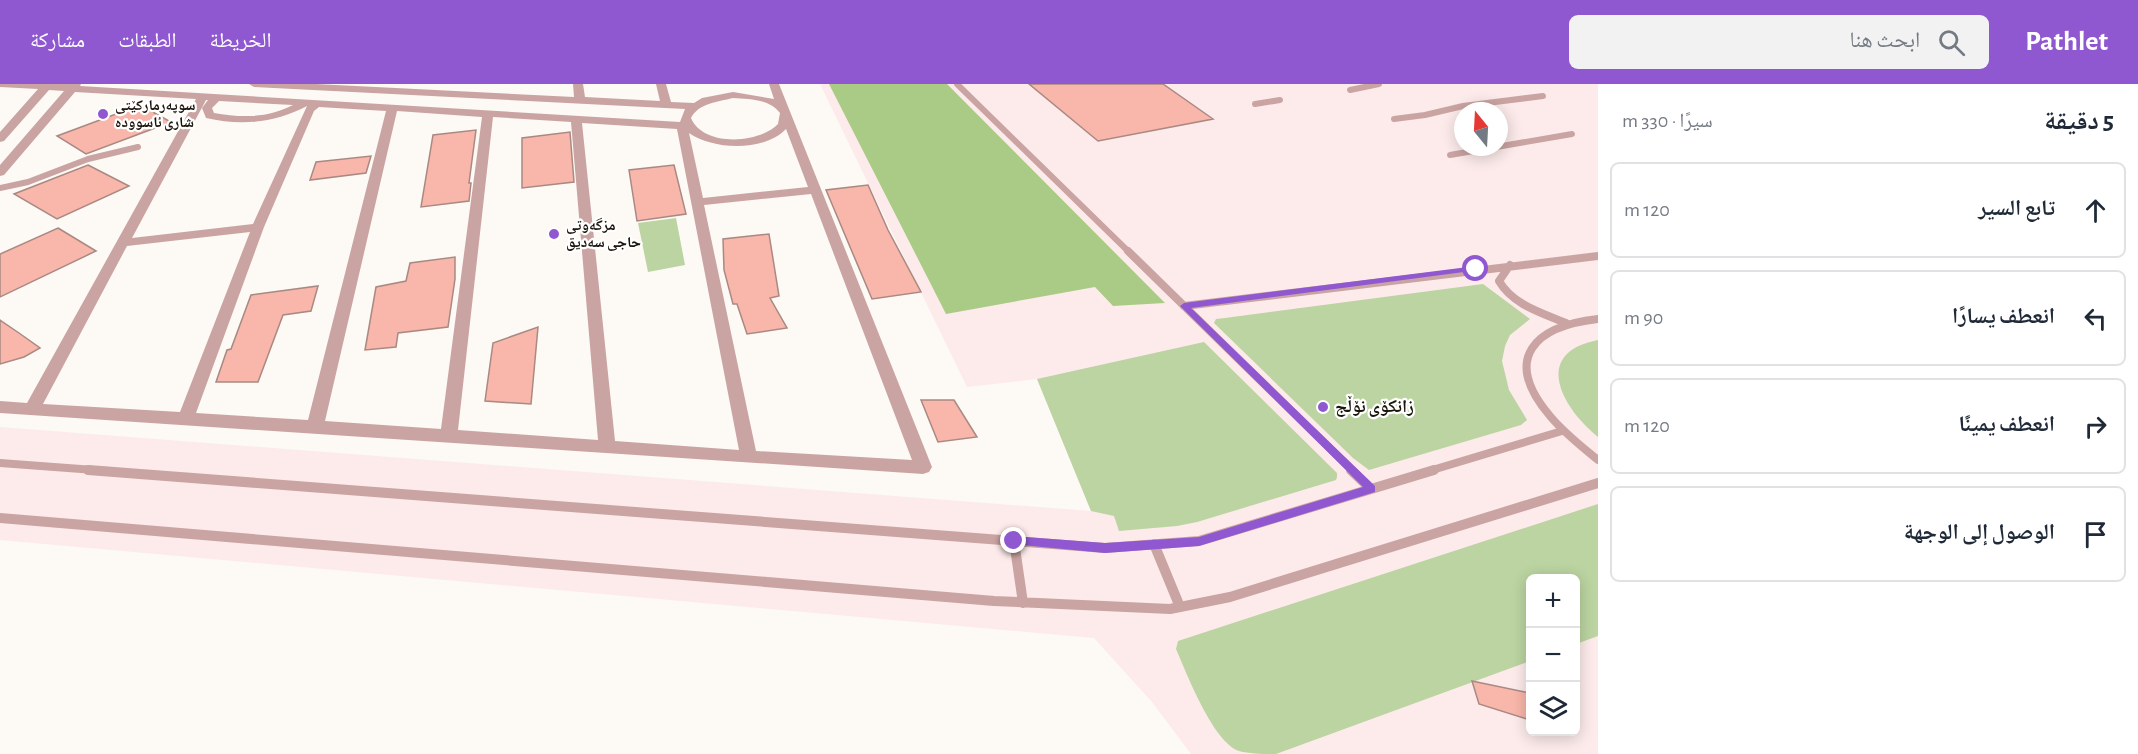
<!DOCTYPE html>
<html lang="ar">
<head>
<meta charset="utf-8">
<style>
	body { margin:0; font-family:"Alegreya Sans","Noto Naskh Arabic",sans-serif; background:#f2f2f3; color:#1f2937; direction:rtl }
	.controls { position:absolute; right:18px; bottom:18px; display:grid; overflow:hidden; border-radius:9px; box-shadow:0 3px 15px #0003 }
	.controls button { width:54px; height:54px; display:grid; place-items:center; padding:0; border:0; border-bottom:2px solid #e0e1e3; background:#fff; color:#1f2937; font:30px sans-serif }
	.compass { position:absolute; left:1454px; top:18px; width:54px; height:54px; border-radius:50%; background:#fff; box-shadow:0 3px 15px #0003; rotate:342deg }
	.stop { position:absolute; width:18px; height:18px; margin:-14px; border:4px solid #8f58d0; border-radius:50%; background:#fff }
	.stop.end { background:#8f58d0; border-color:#fff; box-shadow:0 2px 6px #0008 }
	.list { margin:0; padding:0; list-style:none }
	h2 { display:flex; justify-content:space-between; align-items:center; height:78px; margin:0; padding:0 24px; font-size:26px }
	h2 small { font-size:20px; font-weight:400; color:#747a83 }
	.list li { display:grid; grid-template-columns:39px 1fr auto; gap:18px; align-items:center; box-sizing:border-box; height:96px; margin:0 12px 12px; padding:0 12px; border:2px solid #e0e1e3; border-radius:9px }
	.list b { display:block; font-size:22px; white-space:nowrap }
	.list em { font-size:20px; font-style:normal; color:#747a83 }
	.icon { flex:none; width:33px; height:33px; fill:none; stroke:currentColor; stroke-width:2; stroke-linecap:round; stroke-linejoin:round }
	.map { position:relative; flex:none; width:1598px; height:670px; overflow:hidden; direction:ltr }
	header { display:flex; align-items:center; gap:36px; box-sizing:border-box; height:84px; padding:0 30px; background:#8f58d0; color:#fff }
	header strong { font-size:28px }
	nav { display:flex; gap:33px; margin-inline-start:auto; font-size:21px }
	.search { width:420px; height:54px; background:#f2f2f3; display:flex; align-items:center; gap:15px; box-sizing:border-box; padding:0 21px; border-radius:9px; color:#747a83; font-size:22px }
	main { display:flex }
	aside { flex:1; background:#fff }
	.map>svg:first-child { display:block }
</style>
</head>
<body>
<header>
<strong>Pathlet</strong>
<div class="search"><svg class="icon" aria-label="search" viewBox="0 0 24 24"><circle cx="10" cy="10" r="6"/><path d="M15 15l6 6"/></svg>ابحث هنا</div>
<nav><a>الخريطة</a><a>الطبقات</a><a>مشاركة</a></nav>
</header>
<main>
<aside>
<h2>5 دقيقة<small>سيرًا · 330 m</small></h2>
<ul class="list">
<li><svg class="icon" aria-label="ahead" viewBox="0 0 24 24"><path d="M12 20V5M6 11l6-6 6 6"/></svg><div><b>تابع السير</b></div><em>120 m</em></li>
<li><svg class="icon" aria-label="left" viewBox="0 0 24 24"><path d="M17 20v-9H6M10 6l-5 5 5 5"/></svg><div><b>انعطف يسارًا</b></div><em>90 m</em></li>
<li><svg class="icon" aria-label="right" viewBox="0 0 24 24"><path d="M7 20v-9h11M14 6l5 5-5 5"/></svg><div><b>انعطف يمينًا</b></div><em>120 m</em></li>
<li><svg class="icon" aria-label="arrive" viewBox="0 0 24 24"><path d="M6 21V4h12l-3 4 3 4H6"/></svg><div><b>الوصول إلى الوجهة</b></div></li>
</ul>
</aside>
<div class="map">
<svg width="1598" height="670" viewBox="0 0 1598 670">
	<rect width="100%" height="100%" fill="#fdf9f4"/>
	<!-- education -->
	<path fill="#fcebea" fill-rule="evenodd" d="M820 0H1598V670H1191L1152 618 1094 554 0 456V343L1091 427 1037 295 967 303ZM1463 27H1499V63H1463ZM1530 494H1576V648H1530Z"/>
	<!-- green -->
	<path fill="#bbd4a1" d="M676 134 685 181 648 188 638 139Z
		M1483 200 1530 235 1510 251 1505 262 1502 277 1509 306 1527 336 1521 341 1369 386 1353 374 1214 239 1216 235 1225 234Z
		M1598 256V353C1562 324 1531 269 1598 256Z
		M1204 258 1337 389V393L1336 396 1197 438 1177 442 1119 447 1114 432 1091 427 1037 295Z
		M1598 420V552L1576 560V494H1530V577L1276 670C1264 670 1250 670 1239 667 1213 658 1187 590 1176 565L1178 557Z"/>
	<!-- forest -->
	<path fill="#aacb85" d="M829 0H947L1165 219 1113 222 1095 203 946 230Z"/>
	<!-- building -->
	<path fill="#f9b6aa" stroke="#a98983" stroke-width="1.5" d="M1029 0H1163L1213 35 1098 57Z
		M140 21 171 38 86 70 57 52Z
		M476 46 469 99H471L469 117 421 123 433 51Z
		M570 48 574 98 522 104V54Z
		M371 72 366 89 310 96 316 78Z
		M88 81 129 102 57 135 14 110Z
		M674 81 686 130 637 137 629 86Z
		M868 101 888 146 921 208 872 215 826 106Z
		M58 144 96 167 0 213V170Z
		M769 150 779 212 770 214 787 244 747 250 737 220H733L724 186 723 155Z
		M455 173V195L448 243 398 249 396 263 365 266 376 203 406 197 410 179Z
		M318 202 311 227 283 231 258 298H216L227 266 231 265 251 211Z
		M0 236 19 249 40 264 24 273 0 280Z
		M538 243 531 320 485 317 493 259Z
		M921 316H954L977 353 938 358Z
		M1472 597 1530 609V636L1479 620Z"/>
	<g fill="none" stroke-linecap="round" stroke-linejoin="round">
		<!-- lane-far2 -->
		<path stroke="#caa4a2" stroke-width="6" d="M957 0 1130 169
			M1350 6 1379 0
			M1255 20 1280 16
			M1394 35 1425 31 1463 22 1543 12
			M1450 71 1572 50
			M0 104 28 98 88 75 138 63"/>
		<!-- lane-far1 -->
		<path stroke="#caa4a2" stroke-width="8" d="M1128 167 1353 387
			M1510 181 1499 197C1513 221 1542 229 1566 239
			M1184 222 1598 172
			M1598 235C1535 242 1501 274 1550 332 1564 349 1581 362 1598 376
			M0 379 108 387
			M1429 387 1562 347"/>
		<!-- lane -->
		<path stroke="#caa4a2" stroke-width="10" d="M88 386 1105 464 1199 457 1434 386
			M1351 386 1371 405
			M0 434 994 517 1170 525 1230 513 1598 399
			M1014 457 1023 519
			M1154 460 1180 523"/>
		<!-- street -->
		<path fill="#caa4a2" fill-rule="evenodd" d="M0 0H81L80 2 680 38 685 25 254 3 249 0H316L574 13 573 0H583L585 13 660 17 656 0H666L671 18 694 19 702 14 733 8 774 15 769 0H779L932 383 929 388 923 390 0 329V317L27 319 196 15 75 8 4 91 0 92V81L64 7 49 6 4 57 0 58V48L38 5 0 3ZM733 14C749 15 770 15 780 29L778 40C759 60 703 63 691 34 699 19 717 18 733 14ZM206 16H208L202 24 206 34C241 42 275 39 307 22L253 140 132 154ZM219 17 293 21C268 34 242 34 214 29L212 24ZM319 23 386 27 308 336 196 329 264 143 314 27ZM397 27 482 33 441 345 325 337ZM493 33 571 38 598 356 458 346ZM582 39 677 45 739 366 615 357ZM786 45 808 103 703 114 689 49C713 66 764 68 786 45ZM811 110 912 376 756 367 704 121ZM250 148 180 328 43 320 127 162Z"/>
	</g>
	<!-- route -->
	<path fill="#8f58d0" d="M1476 182 1480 185 1479 186 1191 224 1375 402V408L1199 462 1105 469 1010 460 1008 457 1014 452 1105 459 1199 453 1363 403 1180 222 1184 219Z"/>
	<!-- markers -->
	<g fill="#8f58d0" stroke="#fff" stroke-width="2">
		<circle cx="103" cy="30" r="6"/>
		<circle cx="554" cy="150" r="6"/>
		<circle cx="1323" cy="323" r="6"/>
	</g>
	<g text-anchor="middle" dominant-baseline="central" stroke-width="4.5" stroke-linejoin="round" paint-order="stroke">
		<!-- far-poi labels -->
		<g font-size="15" font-weight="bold" fill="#1b150b" stroke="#fff" text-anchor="start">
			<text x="115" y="21">سوپەرمارکێتی<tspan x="115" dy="17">شاری ئاسوودە</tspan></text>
			<text x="566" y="141">مزگەوتی<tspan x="566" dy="17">حاجی سەدیق</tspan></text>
		</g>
		<!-- poi labels -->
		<g font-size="18" font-weight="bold" fill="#1b150b" stroke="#fff" text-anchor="start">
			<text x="1335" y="323">زانکۆی نۆڵج</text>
		</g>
	</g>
</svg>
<div class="controls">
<button>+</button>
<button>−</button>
<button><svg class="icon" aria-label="layers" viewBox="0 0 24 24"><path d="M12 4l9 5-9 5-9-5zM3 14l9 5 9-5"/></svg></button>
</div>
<svg class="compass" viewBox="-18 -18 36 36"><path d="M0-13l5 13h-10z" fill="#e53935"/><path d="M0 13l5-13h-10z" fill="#747a83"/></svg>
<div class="stop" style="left:1476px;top:185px"></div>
<div class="stop end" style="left:1014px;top:457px"></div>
</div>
</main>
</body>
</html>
